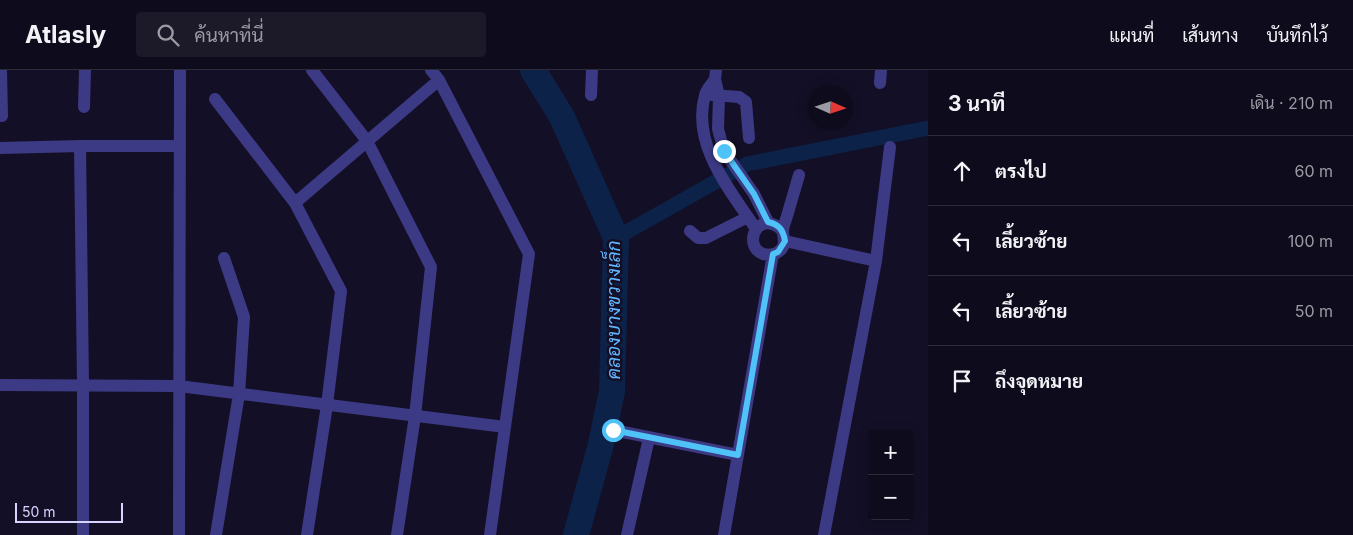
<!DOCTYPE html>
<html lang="th">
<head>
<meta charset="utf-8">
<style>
	body { margin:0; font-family:Inter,Sarabun,sans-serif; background:#1c1929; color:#f1f3f6 }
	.controls { position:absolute; right:15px; bottom:15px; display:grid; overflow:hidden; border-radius:5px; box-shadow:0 2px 12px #0003 }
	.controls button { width:45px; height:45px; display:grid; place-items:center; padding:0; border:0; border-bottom:1px solid #2e2b3b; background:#0e0b1c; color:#f1f3f6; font:25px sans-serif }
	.compass { position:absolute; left:808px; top:15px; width:45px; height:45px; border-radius:50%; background:#0e0b1c; box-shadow:0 2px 12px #0003; rotate:93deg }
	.scale { position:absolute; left:15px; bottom:12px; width:108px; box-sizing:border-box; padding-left:5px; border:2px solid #d9d4ff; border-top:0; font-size:14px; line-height:18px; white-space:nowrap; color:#d9d4ff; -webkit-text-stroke:4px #130f26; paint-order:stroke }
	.stop { position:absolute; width:15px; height:15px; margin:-11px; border:4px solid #4fc3f7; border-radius:50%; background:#fff }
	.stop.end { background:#4fc3f7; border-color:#fff; box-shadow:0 1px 5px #0008 }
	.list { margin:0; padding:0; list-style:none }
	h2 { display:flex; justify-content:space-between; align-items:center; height:65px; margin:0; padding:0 20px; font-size:21px }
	h2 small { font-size:16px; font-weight:400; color:#9b9ba3 }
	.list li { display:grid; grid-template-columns:32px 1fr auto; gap:15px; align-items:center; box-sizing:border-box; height:70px; padding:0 20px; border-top:1px solid #2e2b3b }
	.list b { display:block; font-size:19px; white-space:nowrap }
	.list em { font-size:16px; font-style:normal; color:#9b9ba3 }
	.icon { flex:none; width:28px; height:28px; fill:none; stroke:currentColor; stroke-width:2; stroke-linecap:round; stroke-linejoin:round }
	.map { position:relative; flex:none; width:928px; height:465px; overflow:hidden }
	header { display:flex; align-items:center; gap:30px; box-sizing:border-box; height:70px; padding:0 25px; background:#0e0b1c; border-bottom:1px solid #2e2b3b }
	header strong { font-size:24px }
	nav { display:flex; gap:28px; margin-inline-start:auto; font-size:18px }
	.search { width:350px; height:45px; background:#1c1929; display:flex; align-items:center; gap:12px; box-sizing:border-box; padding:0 18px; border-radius:5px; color:#9b9ba3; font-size:19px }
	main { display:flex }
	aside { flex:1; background:#0e0b1c }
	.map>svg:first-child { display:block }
</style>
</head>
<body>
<header>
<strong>Atlasly</strong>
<div class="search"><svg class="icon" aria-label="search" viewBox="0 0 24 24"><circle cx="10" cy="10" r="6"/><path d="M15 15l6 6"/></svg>ค้นหาที่นี่</div>
<nav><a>แผนที่</a><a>เส้นทาง</a><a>บันทึกไว้</a></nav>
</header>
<main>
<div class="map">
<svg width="928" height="465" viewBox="0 0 928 465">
	<rect width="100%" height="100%" fill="#130f26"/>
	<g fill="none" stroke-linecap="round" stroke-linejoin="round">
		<!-- canal -->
		<path stroke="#0c2248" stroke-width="15" d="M616 168 747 94 928 58"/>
		<!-- river -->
		<path stroke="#0c2248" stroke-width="26" d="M533 0 562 47 616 168 612 321 601 374 576 465"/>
		<!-- minor -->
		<path stroke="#3d3a85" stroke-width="12" d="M1 0 2 46
			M312 0 367 71 431 197 415 346 397 465
			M431 0 439 10 529 184 490 465
			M716 0 715 9 719 26 718 59 724 81 754 124 768 152
			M715 9C712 14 706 20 705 25 691 75 730 120 756 159
			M880 13 881 0
			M591 25 592 0
			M712 25 739 27 746 32 749 68
			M215 29 295 133 341 221 327 335 307 465
			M84 37 85 0
			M80 76 83 315V465
			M0 78 80 76H180
			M295 133 439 10
			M690 161 698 168H706L748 147
			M783 161C759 137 741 175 763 184 768 185 774 185 778 182 787 176 783 169 783 161 783 156 786 150 787 146 791 132 795 119 799 105
			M785 171 876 191
			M0 315 179 316 505 357
			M613 360 738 385
			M179 465 180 0
			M216 465 239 324 244 247 224 188
			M627 465 649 368
			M724 465 773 184
			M824 465 876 191 890 77"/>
	</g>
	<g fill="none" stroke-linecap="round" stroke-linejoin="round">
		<!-- route -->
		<path stroke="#4fc3f7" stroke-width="6" d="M613 360 738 385 773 184 778 182 785 171C783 160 780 155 768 152L754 124 724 81"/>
	</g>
	<g text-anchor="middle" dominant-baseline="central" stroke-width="5" stroke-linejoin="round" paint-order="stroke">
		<!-- water labels -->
		<g font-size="19" font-style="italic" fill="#62b6ff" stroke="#130f26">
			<text transform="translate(613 240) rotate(-90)">คลองบางขวางเล็ก</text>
		</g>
	</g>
</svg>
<div class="controls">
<button>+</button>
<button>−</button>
</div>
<svg class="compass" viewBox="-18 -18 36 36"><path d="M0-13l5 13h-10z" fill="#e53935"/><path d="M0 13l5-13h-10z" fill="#9b9ba3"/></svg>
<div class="scale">50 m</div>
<div class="stop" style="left:613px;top:360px"></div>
<div class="stop end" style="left:724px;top:81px"></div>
</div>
<aside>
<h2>3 นาที<small>เดิน · 210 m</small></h2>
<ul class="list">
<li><svg class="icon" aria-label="ahead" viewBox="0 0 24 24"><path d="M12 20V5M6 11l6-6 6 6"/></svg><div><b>ตรงไป</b></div><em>60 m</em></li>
<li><svg class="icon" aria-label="left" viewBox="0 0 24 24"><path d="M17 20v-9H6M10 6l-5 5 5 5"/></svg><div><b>เลี้ยวซ้าย</b></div><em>100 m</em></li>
<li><svg class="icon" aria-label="left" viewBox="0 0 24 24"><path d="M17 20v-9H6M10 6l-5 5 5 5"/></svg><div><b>เลี้ยวซ้าย</b></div><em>50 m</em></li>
<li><svg class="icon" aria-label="arrive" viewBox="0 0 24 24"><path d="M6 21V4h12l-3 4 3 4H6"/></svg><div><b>ถึงจุดหมาย</b></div></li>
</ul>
</aside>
</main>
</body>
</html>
